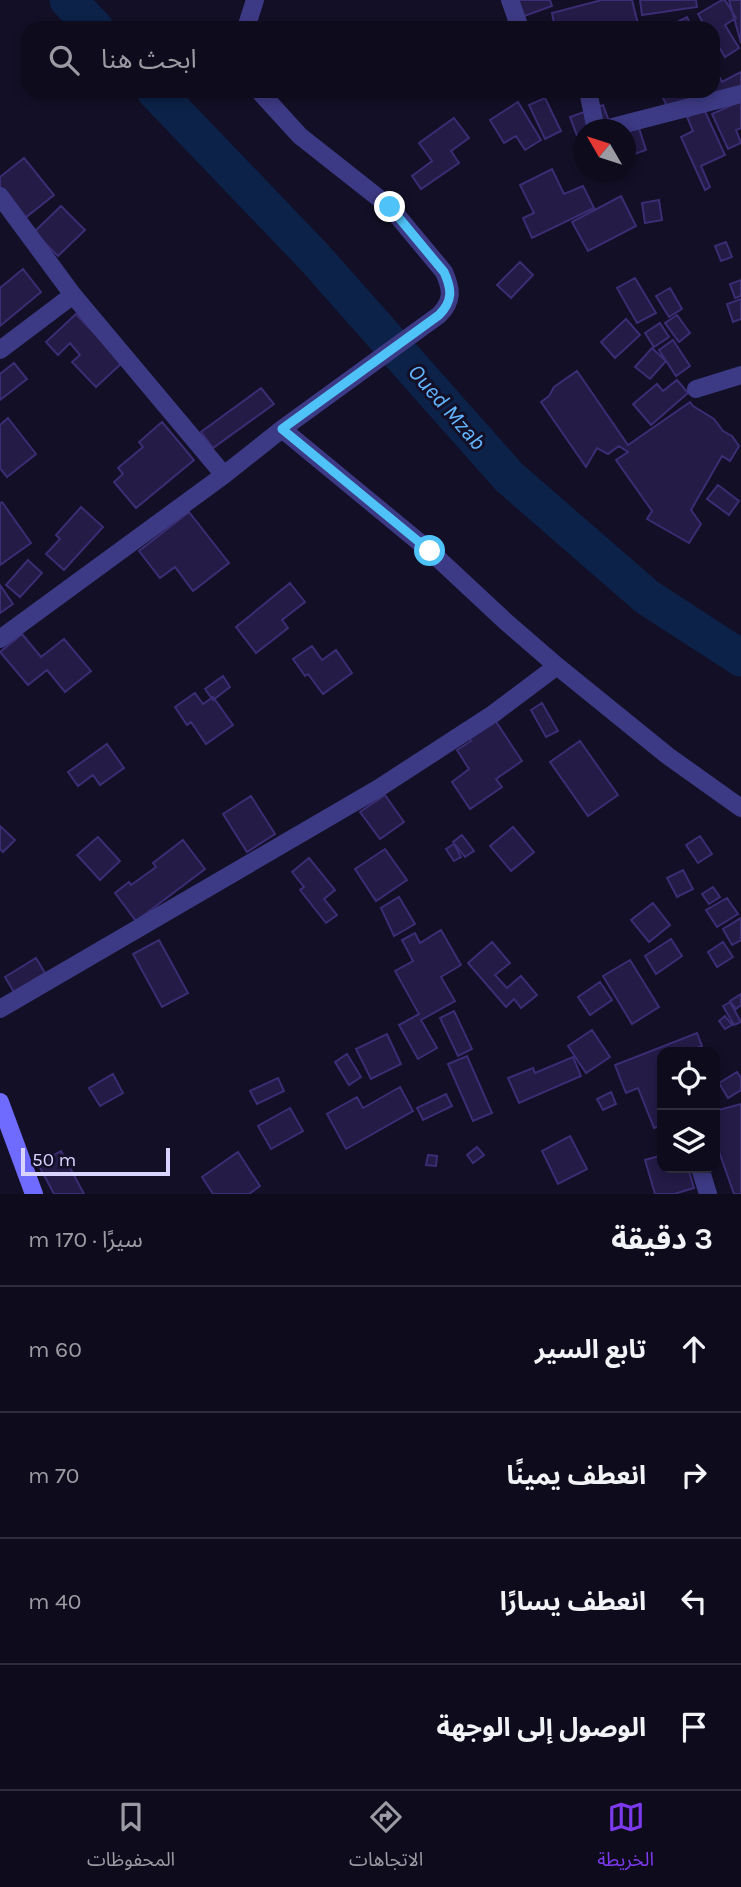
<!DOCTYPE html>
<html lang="ar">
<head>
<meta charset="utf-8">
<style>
	body { margin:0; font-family:Karla,"Noto Sans Arabic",sans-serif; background:#1c1929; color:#f1f3f6; direction:rtl }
	.controls { position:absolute; right:21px; bottom:21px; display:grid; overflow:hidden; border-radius:14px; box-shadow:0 4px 10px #0003 }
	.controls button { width:63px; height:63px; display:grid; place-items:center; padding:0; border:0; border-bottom:2px solid #2e2b3b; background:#0e0b1c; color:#f1f3f6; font:35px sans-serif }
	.compass { position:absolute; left:573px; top:119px; width:63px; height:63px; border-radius:50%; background:#0e0b1c; box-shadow:0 4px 10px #0003; rotate:309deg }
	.scale { position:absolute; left:21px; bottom:18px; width:149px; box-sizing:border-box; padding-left:7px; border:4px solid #d9d4ff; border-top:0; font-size:19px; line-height:24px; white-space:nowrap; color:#d9d4ff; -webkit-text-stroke:5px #130f26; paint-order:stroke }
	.stop { position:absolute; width:21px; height:21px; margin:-16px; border:5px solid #4fc3f7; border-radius:50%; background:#fff }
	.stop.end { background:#4fc3f7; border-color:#fff; box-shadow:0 2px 7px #0008 }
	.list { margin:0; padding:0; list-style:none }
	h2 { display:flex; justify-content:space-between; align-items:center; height:91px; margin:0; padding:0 28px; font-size:30px }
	h2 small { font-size:23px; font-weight:400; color:#9b9ba3 }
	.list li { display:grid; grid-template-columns:46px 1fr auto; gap:21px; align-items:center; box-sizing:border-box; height:126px; padding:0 28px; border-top:2px solid #2e2b3b }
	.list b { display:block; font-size:26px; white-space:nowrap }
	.list em { font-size:23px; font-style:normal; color:#9b9ba3 }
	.icon { flex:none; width:38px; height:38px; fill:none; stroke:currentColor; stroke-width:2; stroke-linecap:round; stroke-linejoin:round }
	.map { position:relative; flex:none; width:741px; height:1194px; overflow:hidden; direction:ltr }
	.search { position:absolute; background:#0e0b1c; box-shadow:0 4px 10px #0003; left:21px; right:21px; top:21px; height:77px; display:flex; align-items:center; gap:18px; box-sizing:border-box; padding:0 24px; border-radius:21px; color:#9b9ba3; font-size:26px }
	.sheet { height:595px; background:#0e0b1c }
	nav { display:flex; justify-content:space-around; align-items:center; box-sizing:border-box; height:98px; border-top:2px solid #2e2b3b; background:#0e0b1c; font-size:19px; color:#9b9ba3 }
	nav a { display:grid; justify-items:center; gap:4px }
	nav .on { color:#7c3aed }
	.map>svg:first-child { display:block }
</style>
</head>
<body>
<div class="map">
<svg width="741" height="1194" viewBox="0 0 741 1194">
	<rect width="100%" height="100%" fill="#130f26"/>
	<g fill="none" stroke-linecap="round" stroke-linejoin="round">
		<!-- river -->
		<path stroke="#0c2248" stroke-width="37" d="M68 0 95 28
			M155 91 314 257 509 477 647 597 741 658"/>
	</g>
	<!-- building -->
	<path fill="#241b47" stroke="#3b2d73" stroke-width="2" d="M513 0H550L552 6 519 18Z
		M602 0H632L639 28H555L552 13Z
		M640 0H696L697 7 642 15Z
		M722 0H725L736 18 725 25 739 48 725 57 713 37V28H706L698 14Z
		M729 0H741V43Z
		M687 17 691 26 698 23 701 28H677L675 23Z
		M741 72V95L673 118 661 94 667 91H713V81L720 78 722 82Z
		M545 98 561 131 545 139 529 105Z
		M741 101V128L736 130 741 143 728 149 712 114Z
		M518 102 541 140 525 150 516 136 504 143 490 120Z
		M603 105 612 129 584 130V139L579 141 570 117Z
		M704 109 725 155 701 166 710 187 705 190 681 137 693 131 687 117Z
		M454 118 469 138 451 151 459 163 421 189 412 176 432 161 419 143Z
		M639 128 646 150 626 157V132Z
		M24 158 54 195 20 222 0 196V177Z
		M552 169 564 194 583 186 594 208 532 238 523 218 534 213 520 185Z
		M621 196 636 226 588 251 572 222Z
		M659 200 662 220 645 223 642 203Z
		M61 206 85 230 58 256 34 232Z
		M726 242 732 257 721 261 715 246Z
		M520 262 533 275 511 298 497 285Z
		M23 269 41 292 0 326V288Z
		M635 278 656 313 637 323 617 288Z
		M741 280V296L735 298 730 284Z
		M670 288 682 309 669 317 656 296Z
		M741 299V319L733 322 727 304Z
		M76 314 122 363 96 387 72 362 80 355 70 343 58 355 46 342Z
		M677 315 690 333 679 342 665 323Z
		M626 319 640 335 615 358 601 342Z
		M660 323 669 337 654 347 645 333Z
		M673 340 690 366 676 376 659 350Z
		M652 348 666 361 650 379 635 367Z
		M14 363 27 379 0 400V374Z
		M577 371 628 445 690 402 693 406 714 419 723 431 732 436 739 446 730 461 722 456 691 510 701 524 689 543 647 519 652 511 616 460 628 452 619 446 608 454 597 448 586 467 541 402 549 396 554 387Z
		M677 380 688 393 651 425 633 404 657 384 663 391Z
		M261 388 274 404 213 448 201 432Z
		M8 418 36 454 7 477 0 468V425Z
		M162 422 194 460 136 508 114 482 123 474 118 468 143 447 139 442Z
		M718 485 739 501 729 515 707 499Z
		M2 502 31 543 0 565V503Z
		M81 507 103 527 64 570 46 554 60 539 56 535Z
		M189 512 229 563 193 591 175 567 160 578 139 551Z
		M28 560 42 573 20 597 6 585Z
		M290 583 305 602 282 620 288 628 256 653 236 627Z
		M0 585 13 604 0 613Z
		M22 634 41 657 64 639 91 671 65 692 47 670 28 685 0 652Z
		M312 646 322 660 336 650 352 673 323 694 308 674 305 676 293 659Z
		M223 676 230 687 213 700 205 689Z
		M195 693 203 704 213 697 233 725 206 744 191 722 187 725 175 707Z
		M542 703 558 731 546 737 531 710Z
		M495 720 522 761 496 779 502 787 470 809 452 782 469 769 457 750 471 741 469 738Z
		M580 741 618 795 588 816 550 762Z
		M107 744 124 768 100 785 93 775 78 786 68 772Z
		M385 795 404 822 380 839 360 812Z
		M251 796 275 834 247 852 223 814Z
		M0 826 15 840 3 852 0 849Z
		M513 827 534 852 511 871 490 846Z
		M462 835 474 851 465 857 453 842Z
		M700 836 712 854 698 863 686 845Z
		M98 837 120 861 100 880 77 855Z
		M183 840 205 869 136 921 115 893 129 882 131 885 156 867 153 863Z
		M454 844 461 857 454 861 446 849Z
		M385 849 407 880 376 901 355 869Z
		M309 858 335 890 324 899 337 915 326 923 300 890 304 887 292 872Z
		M683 870 693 889 677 897 667 878Z
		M713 887 720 897 709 904 702 894Z
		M399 897 415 924 394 936 381 908Z
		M727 898 738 914 717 927 706 910Z
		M653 903 670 925 649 942 631 920Z
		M741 918V940L732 945 723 929Z
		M441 930 461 965 441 977 455 1001 421 1020 437 1048 418 1059 399 1025 419 1014 395 971 413 961 402 940 415 933 420 943Z
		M671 939 682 956 656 974 645 956Z
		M159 940 188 993 162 1007 133 954Z
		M492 942 510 963 495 975 507 988 521 976 537 995 521 1008 514 999 506 1007 468 963Z
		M723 942 733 957 717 967 708 952Z
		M36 958 45 973 14 992 5 977Z
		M630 960 659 1007 632 1024 603 976Z
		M600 982 612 1000 590 1015 578 997Z
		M741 994V1005L736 1009 730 1001Z
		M730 1002 741 1022 734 1025 723 1006Z
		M454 1011 472 1049 458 1056 440 1018Z
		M725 1016 732 1025 725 1029 719 1021Z
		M592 1030 610 1057 586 1073 568 1046Z
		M697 1033 702 1046 687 1052H662V1125L654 1128 638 1088 626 1093 615 1065Z
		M387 1034 401 1064 371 1079 356 1049Z
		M347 1054 361 1077 349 1085 335 1062Z
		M467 1056 492 1113 473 1121 448 1064Z
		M573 1057 581 1076 519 1103 508 1078 533 1068 535 1073Z
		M737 1072 741 1078V1090L728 1098 719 1083Z
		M113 1074 123 1093 100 1106 89 1088Z
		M278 1078 284 1091 257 1104 250 1091Z
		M400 1087 413 1111 346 1149 327 1114 357 1097 363 1108Z
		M611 1092 616 1104 603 1110 597 1099Z
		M446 1094 452 1106 423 1120 417 1108Z
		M741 1104V1194H734L715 1140V1111Z
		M290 1108 303 1131 271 1149 258 1126Z
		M570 1136 587 1169 558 1184 542 1151Z
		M477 1147 484 1155 473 1163 467 1155Z
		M61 1151 84 1194H54L38 1164Z
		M238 1152 260 1186 249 1194H213L202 1177Z
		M428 1155 437 1156 436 1166 426 1165Z
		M662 1155V1168H688L694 1188 674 1194H655L645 1160Z"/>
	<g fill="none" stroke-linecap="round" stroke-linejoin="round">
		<!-- street -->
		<path stroke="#3d3a85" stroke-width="18" d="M510 0 520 28
			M246 28 255 0
			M588 91 596 130
			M601 130 741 94
			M0 196 73 295
			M0 350 73 295 224 475
			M696 389 741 375
			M282 429 430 551 505 621 557 666 668 756 741 808
			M0 639 224 475 282 429 439 315C453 301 452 290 444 272L390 207 300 136 259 91
			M0 1009 379 788 493 714 557 666
			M700 1168 708 1194"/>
		<!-- secondary -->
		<path stroke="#6f6bff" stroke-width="18" d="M0 1102 34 1194"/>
	</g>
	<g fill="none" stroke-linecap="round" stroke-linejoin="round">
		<!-- route -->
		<path stroke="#4fc3f7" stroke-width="9" d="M390 207 444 272C452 289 453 301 439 315L282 429 430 551"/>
	</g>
	<g text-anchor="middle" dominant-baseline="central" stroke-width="6" stroke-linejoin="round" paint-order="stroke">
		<!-- water labels -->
		<g font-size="23" font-style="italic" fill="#62b6ff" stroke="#130f26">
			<text transform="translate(447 407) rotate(49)">Oued Mzab</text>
		</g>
	</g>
</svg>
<div class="controls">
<button><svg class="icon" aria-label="locate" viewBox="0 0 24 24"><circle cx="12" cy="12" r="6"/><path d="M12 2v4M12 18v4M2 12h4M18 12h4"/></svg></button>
<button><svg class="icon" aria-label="layers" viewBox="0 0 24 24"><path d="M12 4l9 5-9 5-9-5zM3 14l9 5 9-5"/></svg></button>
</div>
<svg class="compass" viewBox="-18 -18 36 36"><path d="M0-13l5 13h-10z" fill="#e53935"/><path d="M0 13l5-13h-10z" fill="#9b9ba3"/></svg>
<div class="scale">50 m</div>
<div class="stop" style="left:430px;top:551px"></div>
<div class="stop end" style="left:390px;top:207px"></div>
<div class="search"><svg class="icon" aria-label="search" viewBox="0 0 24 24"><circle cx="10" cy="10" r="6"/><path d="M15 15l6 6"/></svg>ابحث هنا</div>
</div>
<section class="sheet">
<h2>3 دقيقة<small>سيرًا · 170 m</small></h2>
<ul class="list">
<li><svg class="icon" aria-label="ahead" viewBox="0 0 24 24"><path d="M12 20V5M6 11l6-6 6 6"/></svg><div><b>تابع السير</b></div><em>60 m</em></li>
<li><svg class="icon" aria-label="right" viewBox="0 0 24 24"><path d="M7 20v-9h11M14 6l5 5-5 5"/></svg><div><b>انعطف يمينًا</b></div><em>70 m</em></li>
<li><svg class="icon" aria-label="left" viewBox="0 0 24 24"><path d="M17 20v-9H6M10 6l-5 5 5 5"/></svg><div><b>انعطف يسارًا</b></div><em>40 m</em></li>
<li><svg class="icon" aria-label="arrive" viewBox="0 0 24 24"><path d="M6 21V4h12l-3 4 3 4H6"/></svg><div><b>الوصول إلى الوجهة</b></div></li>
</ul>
</section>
<nav>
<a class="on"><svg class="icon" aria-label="map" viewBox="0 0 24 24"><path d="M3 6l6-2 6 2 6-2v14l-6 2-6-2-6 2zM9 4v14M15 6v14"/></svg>الخريطة</a>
<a><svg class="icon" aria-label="directions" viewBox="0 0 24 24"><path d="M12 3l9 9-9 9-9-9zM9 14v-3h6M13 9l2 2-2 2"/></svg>الاتجاهات</a>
<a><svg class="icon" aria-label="saved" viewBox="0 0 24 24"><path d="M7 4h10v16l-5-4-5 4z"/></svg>المحفوظات</a>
</nav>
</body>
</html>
